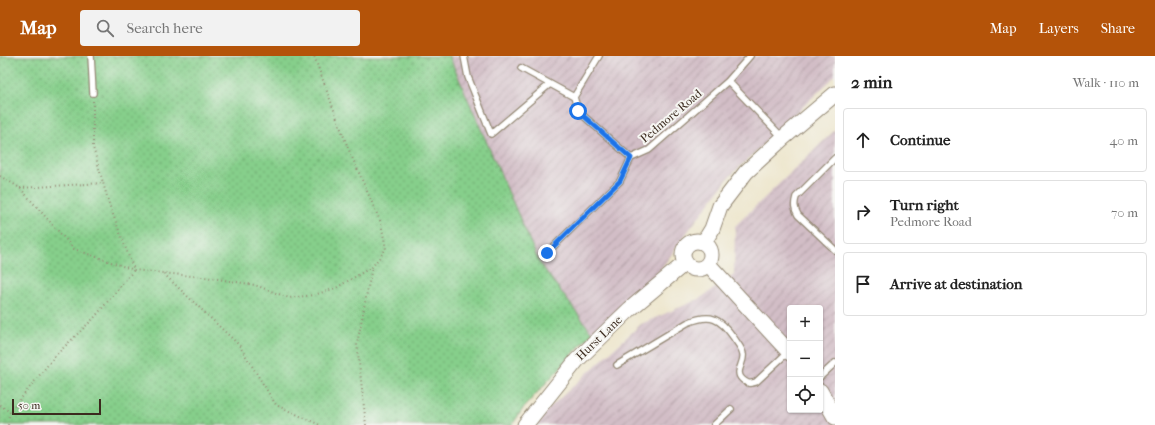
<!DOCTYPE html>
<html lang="en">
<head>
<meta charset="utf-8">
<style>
	body { margin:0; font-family:"IM FELL French Canon",serif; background:#f2f2f2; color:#222 }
	.controls { position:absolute; right:12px; bottom:12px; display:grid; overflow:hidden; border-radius:4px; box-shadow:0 1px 3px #0004 }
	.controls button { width:36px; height:36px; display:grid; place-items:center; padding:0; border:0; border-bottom:1px solid #e0e0e0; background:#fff; color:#222; font:20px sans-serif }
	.scale { position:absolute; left:12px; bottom:10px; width:89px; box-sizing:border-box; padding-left:4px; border:2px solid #3b2a1e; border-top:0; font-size:11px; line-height:14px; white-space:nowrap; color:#3b2a1e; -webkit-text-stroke:3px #f6f6f2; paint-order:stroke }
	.stop { position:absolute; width:12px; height:12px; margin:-9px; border:3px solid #1a73e8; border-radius:50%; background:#fff }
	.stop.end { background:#1a73e8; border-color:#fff; box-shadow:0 1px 4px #0008 }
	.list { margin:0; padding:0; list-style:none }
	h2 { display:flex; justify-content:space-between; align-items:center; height:52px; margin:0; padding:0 16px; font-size:17px }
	h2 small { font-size:13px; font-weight:400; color:#767676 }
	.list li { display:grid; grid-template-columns:26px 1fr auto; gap:12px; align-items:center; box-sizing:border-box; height:64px; margin:0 8px 8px; padding:0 8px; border:1px solid #e0e0e0; border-radius:4px }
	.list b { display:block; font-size:15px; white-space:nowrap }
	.list p { margin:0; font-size:13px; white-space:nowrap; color:#767676 }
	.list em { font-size:13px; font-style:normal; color:#767676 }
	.icon { flex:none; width:22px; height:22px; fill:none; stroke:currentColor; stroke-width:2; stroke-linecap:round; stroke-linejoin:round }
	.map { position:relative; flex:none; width:835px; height:369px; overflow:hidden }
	header { display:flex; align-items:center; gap:24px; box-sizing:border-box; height:56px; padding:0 20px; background:#b45309; color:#fff }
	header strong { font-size:19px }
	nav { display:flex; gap:22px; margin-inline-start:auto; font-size:14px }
	.search { width:280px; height:36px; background:#f2f2f2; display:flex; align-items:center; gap:10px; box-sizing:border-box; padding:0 14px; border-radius:4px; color:#767676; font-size:15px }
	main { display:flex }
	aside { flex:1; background:#fff }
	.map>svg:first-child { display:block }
</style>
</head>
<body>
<header>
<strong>Map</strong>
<div class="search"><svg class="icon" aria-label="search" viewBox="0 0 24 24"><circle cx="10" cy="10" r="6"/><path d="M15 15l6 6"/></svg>Search here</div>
<nav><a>Map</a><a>Layers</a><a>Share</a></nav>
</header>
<main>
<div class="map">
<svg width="835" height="369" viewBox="0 0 835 369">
	<defs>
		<pattern id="industrial-furrows" width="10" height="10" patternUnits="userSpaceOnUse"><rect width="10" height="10" fill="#d2bdc6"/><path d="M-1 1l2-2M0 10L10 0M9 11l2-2" fill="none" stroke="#ac9aa0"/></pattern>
		<pattern id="park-dots" width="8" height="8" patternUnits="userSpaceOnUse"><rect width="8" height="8" fill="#86cf8b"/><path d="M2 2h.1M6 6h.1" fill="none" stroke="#6fa871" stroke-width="1.8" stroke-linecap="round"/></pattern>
	</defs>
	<rect width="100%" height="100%" fill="#f6f6f2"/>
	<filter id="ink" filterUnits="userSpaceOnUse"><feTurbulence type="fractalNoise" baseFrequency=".025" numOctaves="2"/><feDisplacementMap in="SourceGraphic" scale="8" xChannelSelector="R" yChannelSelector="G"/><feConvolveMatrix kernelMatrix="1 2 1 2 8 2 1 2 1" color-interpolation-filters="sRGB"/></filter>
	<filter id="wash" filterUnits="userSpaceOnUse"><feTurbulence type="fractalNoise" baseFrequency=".012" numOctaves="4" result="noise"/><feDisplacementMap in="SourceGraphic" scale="16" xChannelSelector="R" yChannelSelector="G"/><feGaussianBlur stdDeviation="0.9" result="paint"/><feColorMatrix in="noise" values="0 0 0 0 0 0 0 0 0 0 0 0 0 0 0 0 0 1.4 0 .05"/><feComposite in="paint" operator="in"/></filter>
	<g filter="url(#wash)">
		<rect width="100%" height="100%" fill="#ede5ca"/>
		<!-- industrial -->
		<path fill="url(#industrial-furrows)" fill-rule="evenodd" d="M449 0H835V20L729 121 689 174 661 213 656 224 592 277 539 206Z
			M835 74V369H536L546 355 641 268 699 243 734 219 735 170ZM790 252H820V354H790Z"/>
		<!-- park -->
		<path fill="url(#park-dots)" stroke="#607c54" d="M0 0H449L539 206 592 277 524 351 512 369H0Z"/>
	</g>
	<g filter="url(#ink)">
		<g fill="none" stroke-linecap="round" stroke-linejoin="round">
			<!-- lane casing -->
			<g stroke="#948874" stroke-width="8">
				<path id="lane" d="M91 0 93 37
					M464 0 468 21 491 78 550 28
					M599 0 574 41 578 55 631 102
					M750 0 728 25 783 82
					M521 12 574 41
					M835 102 796 141C794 148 794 152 798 159L835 194
					M547 197 620 125 631 102 649 94 728 25
					M617 309 687 267C711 257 720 262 734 282 737 287 742 292 743 298 745 307 734 315 742 323 747 328 750 328 756 326L788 296
					M820 321 835 307
					M714 369 731 353"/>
			</g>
			<!-- secondary casing -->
			<g stroke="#948874" stroke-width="17">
				<path id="secondary" d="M683 199a14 14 0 1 1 28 0a14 14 0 1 1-28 0Z
					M704 186 712 173 720 150 746 116 783 82 835 38
					M708 208 790 297
					M820 335 835 361
					M525 369 577 304 630 253 685 207"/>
			</g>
			<!-- path -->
			<path stroke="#948874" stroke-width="2" stroke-dasharray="1 3" stroke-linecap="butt" d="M93 45V91L109 148 134 214
				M0 120 20 132 74 193 134 214 212 222 255 229 289 242 314 239 336 232 372 211 386 193 381 167 348 92 314 0
				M20 132 103 127
				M164 218 239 289 276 349 320 369
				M0 349 10 356
				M8 369 10 356 55 300 94 262 134 214
				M366 369 357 288 372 211"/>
			<!-- lane -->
			<use href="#lane" stroke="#fff" stroke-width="5.5"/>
			<!-- secondary -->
			<use href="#secondary" stroke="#fff" stroke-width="15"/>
		</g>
	</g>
	<g fill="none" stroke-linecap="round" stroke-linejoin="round" filter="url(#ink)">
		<!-- route -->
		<path stroke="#1a73e8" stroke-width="5" d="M547 197 620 125 631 102 578 55"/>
	</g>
	<g text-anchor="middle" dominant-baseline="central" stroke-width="4" stroke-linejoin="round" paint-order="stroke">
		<!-- street labels -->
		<g font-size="12" fill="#3b2a1e" stroke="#f6f6f2">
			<text transform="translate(671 60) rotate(-40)">Pedmore Road</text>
			<text transform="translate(599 282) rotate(-44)">Hurst Lane</text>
		</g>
	</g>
</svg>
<div class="controls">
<button>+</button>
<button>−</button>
<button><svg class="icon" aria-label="locate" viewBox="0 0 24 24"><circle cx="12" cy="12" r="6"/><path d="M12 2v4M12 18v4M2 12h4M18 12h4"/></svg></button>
</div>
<div class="scale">50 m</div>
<div class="stop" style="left:578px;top:55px"></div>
<div class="stop end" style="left:547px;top:197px"></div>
</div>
<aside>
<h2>2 min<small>Walk · 110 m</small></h2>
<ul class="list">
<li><svg class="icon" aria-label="ahead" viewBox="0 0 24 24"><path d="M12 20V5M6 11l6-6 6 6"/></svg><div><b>Continue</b></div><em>40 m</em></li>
<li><svg class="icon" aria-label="right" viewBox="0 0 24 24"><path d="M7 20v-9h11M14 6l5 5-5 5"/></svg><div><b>Turn right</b><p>Pedmore Road</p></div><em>70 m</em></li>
<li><svg class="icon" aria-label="arrive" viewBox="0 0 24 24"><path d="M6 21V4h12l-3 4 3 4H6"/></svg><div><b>Arrive at destination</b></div></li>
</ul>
</aside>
</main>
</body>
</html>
